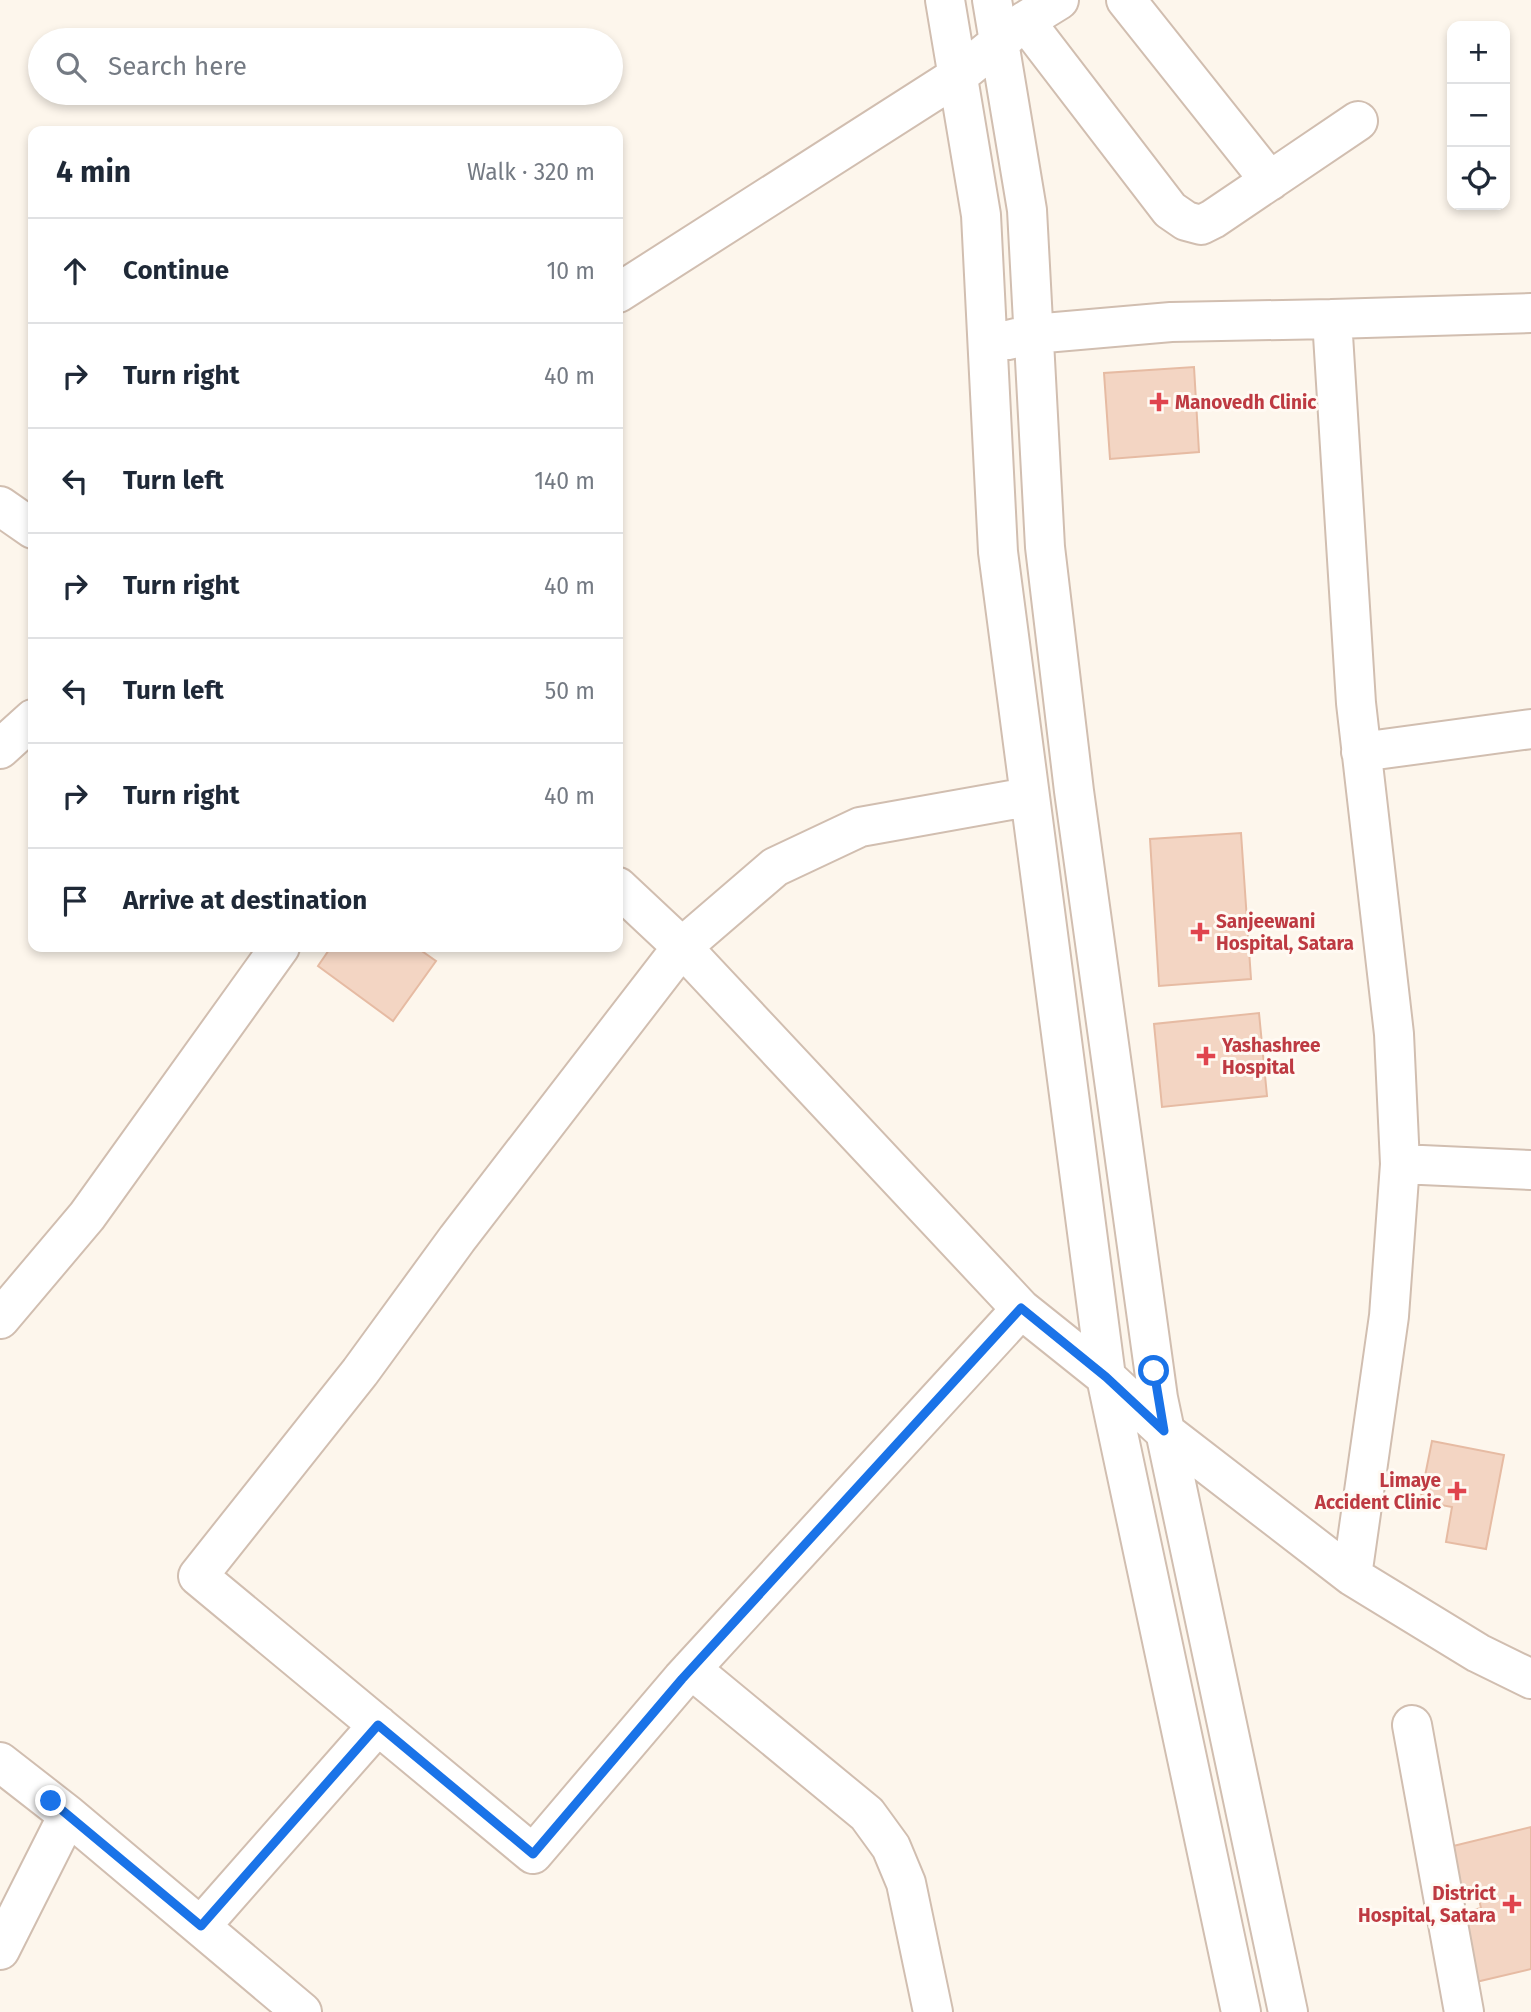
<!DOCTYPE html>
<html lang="en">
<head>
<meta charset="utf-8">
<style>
	body { margin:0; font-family:"Fira Sans",sans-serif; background:#f6f6f7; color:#1f2937 }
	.controls { position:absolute; right:21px; top:21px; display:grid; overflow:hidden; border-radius:14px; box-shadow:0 4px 10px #0003 }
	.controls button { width:63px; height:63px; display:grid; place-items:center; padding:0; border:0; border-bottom:2px solid #e0e1e3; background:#fff; color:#1f2937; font:35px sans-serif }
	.stop { position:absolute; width:21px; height:21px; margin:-16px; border:5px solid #1a73e8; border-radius:50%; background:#fff }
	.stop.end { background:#1a73e8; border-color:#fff; box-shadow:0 2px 7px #0008 }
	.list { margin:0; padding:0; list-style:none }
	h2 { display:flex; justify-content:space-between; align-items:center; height:91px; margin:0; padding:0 28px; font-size:30px }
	h2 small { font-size:23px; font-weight:400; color:#747a83 }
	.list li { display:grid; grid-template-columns:46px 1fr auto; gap:21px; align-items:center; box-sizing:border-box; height:105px; padding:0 28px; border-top:2px solid #e0e1e3 }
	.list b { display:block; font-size:26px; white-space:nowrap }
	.list em { font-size:23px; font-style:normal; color:#747a83 }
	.icon { flex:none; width:38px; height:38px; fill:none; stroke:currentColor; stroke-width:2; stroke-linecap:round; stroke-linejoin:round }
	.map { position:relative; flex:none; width:1531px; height:2012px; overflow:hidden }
	.search { position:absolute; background:#fff; box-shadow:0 4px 10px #0003; left:28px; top:28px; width:595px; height:77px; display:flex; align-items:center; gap:18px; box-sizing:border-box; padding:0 24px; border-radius:38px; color:#747a83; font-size:26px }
	.panel { position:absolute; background:#fff; box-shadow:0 4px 10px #0003; left:28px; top:126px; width:595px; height:826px; border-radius:14px }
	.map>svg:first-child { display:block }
</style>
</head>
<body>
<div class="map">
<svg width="1531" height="2012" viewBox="0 0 1531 2012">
	<rect width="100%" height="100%" fill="#fdf6ec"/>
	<!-- building -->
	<path fill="#f3d5c3" stroke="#e6bba3" stroke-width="2" d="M1194 367 1199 452 1110 459 1104 373Z
		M1241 833 1251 979 1159 986 1150 839Z
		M331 947H416L436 961 393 1021 318 966Z
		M1259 1013 1267 1096 1162 1107 1154 1024Z
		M1432 1441 1504 1455 1486 1549 1446 1542 1452 1507 1420 1501Z
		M1531 1827V1969L1476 1982 1460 1914 1481 1908 1476 1886 1455 1891 1445 1848Z"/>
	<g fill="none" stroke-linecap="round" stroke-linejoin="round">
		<!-- minor casing -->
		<g stroke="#d1beb0" stroke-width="42">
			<path id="minor" d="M945 0 981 215 998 552 1106 1377 1241 2012
				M992 0 1027 210 1045 547 1074 791 1158 1398 1288 2012
				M1126 0 1270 181
				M1025 21 1170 210 1186 221 1201 225 1213 219 1358 121
				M618 293 959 75 1025 21 1059 0
				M1008 340 1033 334 1171 322 1332 319
				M0 506 33 529
				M0 749 33 719
				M1361 752 1531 729
				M1028 797 860 827 775 867 682 947 457 1239 360 1372 198 1576 533 1854 682 1679 1021 1309 1106 1377 1164 1431 1352 1576 1478 1653 1531 1679
				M618 887 682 947 1021 1309
				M1400 1164 1531 1170
				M0 1319 87 1216 280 947
				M1352 1576 1389 1316 1400 1164 1394 1034 1356 703 1332 319 1531 313
				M691 1669 867 1814 891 1847 906 1883 933 2012
				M1412 1725 1464 2012
				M0 1762 68 1815 302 2012
				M201 1926 378 1725
				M0 1950 68 1815"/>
		</g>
		<!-- minor -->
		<use href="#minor" stroke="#fff" stroke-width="38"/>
	</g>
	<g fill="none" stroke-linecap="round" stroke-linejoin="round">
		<!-- route -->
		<path stroke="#1a73e8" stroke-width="9" d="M51 1801 201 1926 378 1725 533 1854 682 1679 1021 1308 1106 1377 1164 1431 1154 1371"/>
	</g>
	<!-- markers -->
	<g fill="#e0444e" stroke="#fffaf3" stroke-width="2.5">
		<path d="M1155.5 391.5h7v7h7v7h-7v7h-7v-7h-7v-7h7z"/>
		<path d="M1196.5 921.5h7v7h7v7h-7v7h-7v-7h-7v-7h7z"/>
		<path d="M1202.5 1045.5h7v7h7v7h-7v7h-7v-7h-7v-7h7z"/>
		<path d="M1453.5 1480.5h7v7h7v7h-7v7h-7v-7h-7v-7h7z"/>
		<path d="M1508.5 1893.5h7v7h7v7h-7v7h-7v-7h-7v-7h7z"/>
	</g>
	<g text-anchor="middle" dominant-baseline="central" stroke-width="6" stroke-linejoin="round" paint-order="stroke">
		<!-- health labels -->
		<g font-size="19" font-weight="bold" fill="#be3a42" stroke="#fffaf3" text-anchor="start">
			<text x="1175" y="402">Manovedh Clinic</text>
			<text x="1216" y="921">Sanjeewani<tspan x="1216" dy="22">Hospital, Satara</tspan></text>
			<text x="1222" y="1045">Yashashree<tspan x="1222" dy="22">Hospital</tspan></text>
			<text x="1441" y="1480" text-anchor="end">Limaye<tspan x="1441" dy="22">Accident Clinic</tspan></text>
			<text x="1496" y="1893" text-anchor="end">District<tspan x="1496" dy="22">Hospital, Satara</tspan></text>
		</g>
	</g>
</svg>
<div class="controls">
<button>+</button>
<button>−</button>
<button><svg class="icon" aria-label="locate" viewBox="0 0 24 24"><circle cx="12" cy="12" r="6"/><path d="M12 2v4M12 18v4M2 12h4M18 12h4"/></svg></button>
</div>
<div class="stop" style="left:1154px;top:1371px"></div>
<div class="stop end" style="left:51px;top:1801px"></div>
<div class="search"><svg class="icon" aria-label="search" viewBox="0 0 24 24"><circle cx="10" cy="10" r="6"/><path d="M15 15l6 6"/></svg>Search here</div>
<section class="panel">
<h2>4 min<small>Walk · 320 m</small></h2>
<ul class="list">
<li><svg class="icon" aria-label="ahead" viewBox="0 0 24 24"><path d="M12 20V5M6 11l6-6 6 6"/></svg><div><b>Continue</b></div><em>10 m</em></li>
<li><svg class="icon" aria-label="right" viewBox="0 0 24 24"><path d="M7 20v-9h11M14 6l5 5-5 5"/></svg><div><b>Turn right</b></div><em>40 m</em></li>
<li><svg class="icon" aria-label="left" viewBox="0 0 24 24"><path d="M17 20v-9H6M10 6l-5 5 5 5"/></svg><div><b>Turn left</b></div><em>140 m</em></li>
<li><svg class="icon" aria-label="right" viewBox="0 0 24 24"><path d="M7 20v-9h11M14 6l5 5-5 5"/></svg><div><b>Turn right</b></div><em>40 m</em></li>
<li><svg class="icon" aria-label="left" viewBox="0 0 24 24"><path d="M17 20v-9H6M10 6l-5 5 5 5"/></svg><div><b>Turn left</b></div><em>50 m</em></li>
<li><svg class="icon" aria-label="right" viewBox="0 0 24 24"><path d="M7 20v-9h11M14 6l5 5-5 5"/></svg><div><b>Turn right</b></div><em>40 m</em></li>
<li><svg class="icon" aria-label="arrive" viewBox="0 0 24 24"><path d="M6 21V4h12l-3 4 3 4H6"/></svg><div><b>Arrive at destination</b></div></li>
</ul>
</section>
</div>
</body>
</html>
